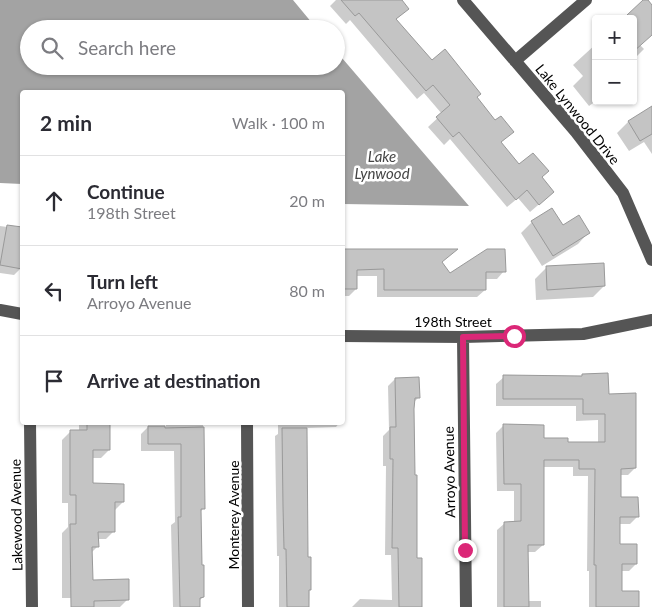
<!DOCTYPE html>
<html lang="en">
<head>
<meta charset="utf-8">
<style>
	body { margin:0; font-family:Lato,sans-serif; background:#f7f7f7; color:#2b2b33 }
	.controls { position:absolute; right:15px; top:15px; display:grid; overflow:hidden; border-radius:5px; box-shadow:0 1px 4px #0004 }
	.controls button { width:45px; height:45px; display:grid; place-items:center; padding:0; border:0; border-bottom:1px solid #e1e1e2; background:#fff; color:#2b2b33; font:25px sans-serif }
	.stop { position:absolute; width:15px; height:15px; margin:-11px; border:4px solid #db2777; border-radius:50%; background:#fff }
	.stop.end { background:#db2777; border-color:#fff; box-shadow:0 1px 5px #0008 }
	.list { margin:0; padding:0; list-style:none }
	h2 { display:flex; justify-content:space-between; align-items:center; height:65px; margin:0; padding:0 20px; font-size:21px }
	h2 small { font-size:16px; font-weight:400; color:#7c7c81 }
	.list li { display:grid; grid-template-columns:32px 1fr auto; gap:15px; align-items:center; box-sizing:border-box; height:90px; padding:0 20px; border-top:1px solid #e1e1e2 }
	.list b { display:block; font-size:19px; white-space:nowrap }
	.list p { margin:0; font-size:16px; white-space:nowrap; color:#7c7c81 }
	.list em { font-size:16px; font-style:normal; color:#7c7c81 }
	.icon { flex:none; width:28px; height:28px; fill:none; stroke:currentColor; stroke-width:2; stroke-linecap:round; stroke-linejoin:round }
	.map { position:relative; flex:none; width:652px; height:607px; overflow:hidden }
	.search { position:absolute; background:#fff; box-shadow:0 1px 4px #0004; left:20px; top:20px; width:325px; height:55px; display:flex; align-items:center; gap:12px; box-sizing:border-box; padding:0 18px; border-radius:28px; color:#7c7c81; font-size:19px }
	.panel { position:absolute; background:#fff; box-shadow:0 1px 4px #0004; left:20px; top:90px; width:325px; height:335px; border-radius:5px }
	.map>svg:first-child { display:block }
</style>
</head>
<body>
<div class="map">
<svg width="652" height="607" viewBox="0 0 652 607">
	<rect width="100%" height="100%" fill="#fff"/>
	<!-- water -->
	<path fill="#a3a3a3" d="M0 0H293L317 29H29V66H336V51L469 206 343 204 342 92H22V184L0 183Z"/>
	<!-- shadow -->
	<path fill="#0003" d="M336 0H401L408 9 395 20 432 62 475 98 504 140 500 143 519 166 541 178 544 200 530 212 518 198 507 207 450 139 444 145 428 127 442 114 424 93 417 99 350 20 346 24 330 6Z
		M645 0 652 7V34L640 45 644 49 633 60V19H625Z
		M596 44V101L589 106 573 86 583 76 573 65Z
		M652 107V154L644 142 629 151 617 133 628 122Z
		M532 222 562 227 588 233 578 244 542 266 521 233Z
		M0 226 22 229 21 268 14 275 0 273Z
		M342 250 441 263 449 274 487 250 504 271 497 279H485V290L477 297H377V276H356V289L349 296H342Z
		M546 268 604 286 593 297 536 300 535 279Z
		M583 375 608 395 635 468 628 475H620V498L637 517 630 524H619V546L636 564 629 571H621V592L638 607H589V571H587L588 476H573V467H542L543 545 535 552H527L528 601H541V607H497V530L505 523H514V491H497L496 433 503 426 543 439 567 443H598V420L576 421V406H496V384L504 377H580Z
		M395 379 418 398 413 403 415 560 421 607H352L360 599 392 600 391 555H385L386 466H383V436L389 430 388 386Z
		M79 422H109V450L101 458H92V485L123 502 114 511V531L106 539H97V547L91 553 92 582 128 599 120 607H79V598H62V533L68 527V503H62V440L70 432H79Z
		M166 422H203V509L200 512 203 597 198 602 199 607H173L171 525 175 522 174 451H141V434L148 427H166Z
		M278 422H340L336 427 306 428 307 559H310L309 607H279V556H277L275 436 278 434Z"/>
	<!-- building -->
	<path fill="#c4c4c4" stroke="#999" d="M341 0H402L409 9 396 19 432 60 445 49 481 94 477 97 495 120 501 116 514 132 501 142 519 164 533 153 549 171 542 177 554 192 539 205 527 190 516 200 459 132 453 137 436 117 450 105 433 85 426 91 359 13 355 16Z
		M643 0H648L652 5V35L633 52V19H630L627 15Z
		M652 106V134L640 141 628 121Z
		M552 208 563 225 579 215 590 233 553 256 531 221Z
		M7 225 22 227V269L0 265Z
		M342 249H458L442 262 450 273 487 249H505L506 272H486V290H384V269L357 270V289H342Z
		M604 263 605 286 547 290 546 266Z
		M608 373 609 394 636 393V468L621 469V497H638L639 517H620V544H637V564H622V591H639V607H596V565H594L595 469H579V460H544V545H528L529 607H504V522L521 521V484H504L503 424 544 425V438H568V442H605V414H583V399H503V375L582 376V374Z
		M419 377 420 398H415L414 409 415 475H417V558H422V607H399L398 548H392L393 459H390V427H396L395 378Z
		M87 422H110V450H93V483L124 484V502H115V532H98L99 547H92L93 580 129 579V600L94 601V607H71L70 524H76V495H70V430H87Z
		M148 426H165V428L204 427 205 509H201L202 565H204V597L200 598V607H180L178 517H181V444H148Z
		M282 428H307L308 557H311V590H309V607H287L286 549H284L283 506Z"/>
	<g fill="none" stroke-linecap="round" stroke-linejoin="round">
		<!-- minor -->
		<path stroke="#555" stroke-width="12" d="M463 0 576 132 623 193 652 260
			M515 61 586 0
			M0 310 22 314
			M342 336 463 337 583 334 652 320
			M463 337 466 607
			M30 422 32 607
			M247 422 248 607"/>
	</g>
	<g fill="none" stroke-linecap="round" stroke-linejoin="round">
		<!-- route -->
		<path stroke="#db2777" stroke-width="6" d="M465 550 463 337 514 336"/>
	</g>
	<g text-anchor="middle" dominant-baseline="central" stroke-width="5" stroke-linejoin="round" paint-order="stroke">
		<!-- street labels -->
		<g font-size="14" fill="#000" stroke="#fff">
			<text transform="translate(578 114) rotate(51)">Lake Lynwood Drive</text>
			<text x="453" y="321">198th Street</text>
			<text transform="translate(449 472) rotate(-91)">Arroyo Avenue</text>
			<text transform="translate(16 515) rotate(-91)">Lakewood Avenue</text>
			<text transform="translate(233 515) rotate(-90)">Monterey Avenue</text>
		</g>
		<!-- water labels -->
		<g font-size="15" font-style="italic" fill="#444" stroke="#fff">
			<text x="382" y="156">Lake<tspan x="382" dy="17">Lynwood</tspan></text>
		</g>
	</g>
</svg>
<div class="controls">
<button>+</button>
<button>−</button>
</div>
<div class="stop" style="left:514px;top:336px"></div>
<div class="stop end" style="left:465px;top:550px"></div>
<div class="search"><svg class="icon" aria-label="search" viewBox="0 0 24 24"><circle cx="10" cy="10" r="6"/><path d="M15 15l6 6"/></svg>Search here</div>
<section class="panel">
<h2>2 min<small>Walk · 100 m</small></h2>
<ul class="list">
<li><svg class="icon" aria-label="ahead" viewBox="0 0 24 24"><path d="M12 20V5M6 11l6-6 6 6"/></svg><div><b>Continue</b><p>198th Street</p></div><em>20 m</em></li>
<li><svg class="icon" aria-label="left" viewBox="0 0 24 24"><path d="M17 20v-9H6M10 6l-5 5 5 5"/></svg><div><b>Turn left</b><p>Arroyo Avenue</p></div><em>80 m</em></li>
<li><svg class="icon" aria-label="arrive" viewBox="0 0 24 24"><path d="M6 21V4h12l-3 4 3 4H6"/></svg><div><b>Arrive at destination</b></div></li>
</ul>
</section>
</div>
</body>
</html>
